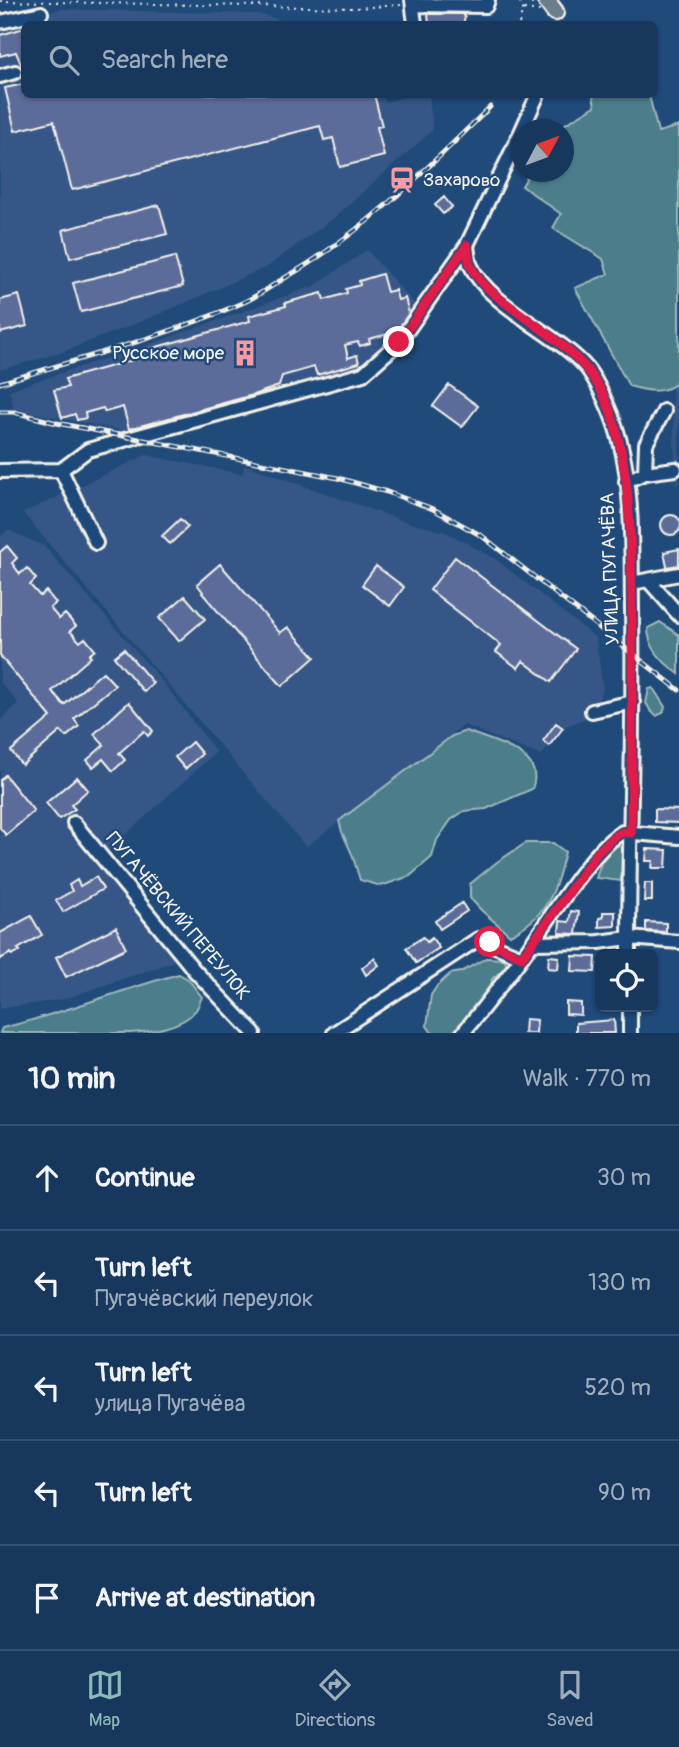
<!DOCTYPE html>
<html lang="en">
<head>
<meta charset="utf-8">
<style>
	body { margin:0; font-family:Pangolin,sans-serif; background:#203f62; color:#f1f3f6 }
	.controls { position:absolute; right:21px; bottom:21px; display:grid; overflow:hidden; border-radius:10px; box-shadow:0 2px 5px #0004 }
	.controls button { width:63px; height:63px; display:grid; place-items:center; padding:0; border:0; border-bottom:2px solid #365272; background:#17385c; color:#f1f3f6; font:35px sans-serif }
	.compass { position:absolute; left:511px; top:119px; width:63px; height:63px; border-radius:50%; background:#17385c; box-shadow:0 2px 5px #0004; rotate:49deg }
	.stop { position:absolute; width:21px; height:21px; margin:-16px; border:5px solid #e11d48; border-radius:50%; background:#fff }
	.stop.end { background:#e11d48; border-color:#fff; box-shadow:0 2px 7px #0008 }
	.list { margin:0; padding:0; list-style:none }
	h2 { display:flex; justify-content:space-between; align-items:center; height:91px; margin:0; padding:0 28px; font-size:30px }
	h2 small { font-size:23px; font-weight:400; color:#9eacbb }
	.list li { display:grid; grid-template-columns:46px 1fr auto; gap:21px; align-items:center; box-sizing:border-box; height:105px; padding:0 28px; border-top:2px solid #365272 }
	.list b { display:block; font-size:26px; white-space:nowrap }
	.list p { margin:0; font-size:23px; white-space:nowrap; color:#9eacbb }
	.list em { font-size:23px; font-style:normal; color:#9eacbb }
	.icon { flex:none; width:38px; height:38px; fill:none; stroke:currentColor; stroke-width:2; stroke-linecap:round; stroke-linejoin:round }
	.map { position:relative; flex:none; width:679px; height:1033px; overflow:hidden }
	.search { position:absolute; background:#17385c; box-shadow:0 2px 5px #0004; left:21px; right:21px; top:21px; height:77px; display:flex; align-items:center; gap:18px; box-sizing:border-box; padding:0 24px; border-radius:10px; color:#9eacbb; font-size:26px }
	.sheet { height:616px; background:#17385c }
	nav { display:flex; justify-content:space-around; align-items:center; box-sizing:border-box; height:98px; border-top:2px solid #365272; background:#17385c; font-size:19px; color:#9eacbb }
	nav a { display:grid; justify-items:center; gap:4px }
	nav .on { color:#8bbbb9 }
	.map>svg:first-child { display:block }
</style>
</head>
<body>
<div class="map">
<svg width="679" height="1033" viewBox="0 0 679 1033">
	<rect width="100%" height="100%" fill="#1f4a7a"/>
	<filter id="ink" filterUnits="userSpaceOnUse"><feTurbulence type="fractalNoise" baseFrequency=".0143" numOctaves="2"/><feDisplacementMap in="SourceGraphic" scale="14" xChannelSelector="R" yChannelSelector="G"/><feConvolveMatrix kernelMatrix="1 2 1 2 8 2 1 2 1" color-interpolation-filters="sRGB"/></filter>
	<g filter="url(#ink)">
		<!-- built -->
		<path fill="#355786" d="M61 9 258 14 295 24H24V94H383L385 102 411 95H429L433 130 334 218 267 267 155 316 60 353 0 370V26Z
			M367 250 418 308 382 353 357 371 132 433 14 409 9 390 144 346 314 286Z
			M679 381V484L676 485 672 388Z
			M146 455 242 474 245 465 410 523 446 532 494 558 596 638 603 690 589 717 564 727 541 756 464 725 306 847 23 513Z
			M8 530 44 546 164 683 216 752 107 852 188 948 170 963 64 999 0 1009V721L18 703 0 682V537Z"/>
		<!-- green -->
		<path fill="#4b7e8a" stroke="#a0b8b9" stroke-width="2" d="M593 95H649L658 132 679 126V381C665 395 646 391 629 386L575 288 608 274 603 259 553 228 561 214 522 186 530 172H564V130L557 129 595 106Z
			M660 622 679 635V674C663 663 648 648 648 628Z
			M653 688 665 707 663 713 656 716 650 710 646 703 649 689Z
			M466 731C491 742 547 751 532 789L486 809 464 811 451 820 437 840 432 857 410 876 381 886 360 880 352 854 342 832 339 821 452 736Z
			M526 843H553L565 852C555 892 549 915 510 935L482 911 470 898V884L497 862Z
			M616 845 622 846 621 881 596 878C601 863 602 854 616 845Z
			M486 958 504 959 508 965 492 979 491 989 457 1029 450 1033H432L427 1026 431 995 437 986 450 974 461 972Z
			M179 974 188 979 202 997C200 1001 198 1009 194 1012 182 1027 148 1032 130 1033H0L2 1028C62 1014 119 990 179 974Z"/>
		<!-- building -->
		<path fill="#5b6c9a" stroke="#f4f1e8" stroke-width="2" d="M428 14H463L465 17 463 24H429Z
			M24 28V75L23 76V69L16 52 0 56V35Z
			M24 84V94H374L382 126 377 127 384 156 340 167 333 138 324 140 320 126 72 190 54 121 15 131 5 88Z
			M444 197 452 207 443 214 435 205Z
			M159 205 167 234 70 258 63 230Z
			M175 257 183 286 81 312 73 283Z
			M382 274 387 292 395 290 398 300 405 298 409 313 396 332 369 339 370 343 360 346 358 342 345 345 348 358 357 355 359 363 317 375 314 367 282 376 279 386 253 395 129 429 123 407 105 412 103 408 85 413 86 418 77 420 75 414 62 418 54 390 68 387 65 379 144 357 142 351 250 321 249 316 286 306 285 303 322 293 324 300 347 293 346 289 360 285 359 281Z
			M19 295 27 326 0 333V300Z
			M449 385 478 406 462 427 433 406Z
			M661 525a10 10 0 1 1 20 0a10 10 0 1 1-20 0Z
			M180 519 188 527 170 544 162 536Z
			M7 546 17 558 12 563 20 574 27 568 36 579 30 585 40 596 46 591 56 603 50 608 59 619 65 614 76 626 70 631 80 642 85 638 95 650 89 655 91 657 52 691 64 705 103 672 115 685 74 719 79 726 66 737 61 731 22 765 11 751 51 717 0 656V552Z
			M679 549V565L667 567 664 552Z
			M455 557 576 649 551 682 523 661 518 668 496 652 501 645 430 590Z
			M220 564 280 633 288 627 315 657 282 686 202 593 203 592 197 584Z
			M376 566 404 587 390 606 362 585Z
			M185 596 205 619 179 641 159 618Z
			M124 649 153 683 144 692 114 657Z
			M129 702 153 731 148 736 144 731 119 753 125 760 113 771 103 759 93 767 87 760 104 745 94 734Z
			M556 723 563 728 549 746 543 741Z
			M192 742 202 754 185 769 175 757Z
			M5 775 34 811 6 835 0 828V780Z
			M77 777 88 790 71 805 75 809 59 819 46 803Z
			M655 809 679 810V823L655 822Z
			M647 849 667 850 666 868H652L653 861H646Z
			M96 877 103 889 63 912 56 900 72 891 69 885 77 880 80 886Z
			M645 883H652V901H644Z
			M462 903 467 911 440 929 435 921Z
			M571 911 579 912 576 934 559 933 560 921 569 922Z
			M603 912H615V926L599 927V918L603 917Z
			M31 916 42 935 18 949 20 951 12 955 11 953 0 959V933Z
			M646 922 666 923V932L646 931Z
			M116 927 126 948 66 977 56 957Z
			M423 937 427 942 432 938 439 948 416 963 406 948Z
			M549 956 559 957 558 969 548 968Z
			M573 956 596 957 595 972 572 971Z
			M374 958 379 965 366 975 362 968Z
			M566 1002 581 1003V1015L566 1014Z
			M525 1019 537 1020 536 1033H524Z
			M614 1020 615 1033H576V1023Z"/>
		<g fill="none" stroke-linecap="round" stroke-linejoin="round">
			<!-- minor casing -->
			<g stroke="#f4f1e8" stroke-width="18">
				<path id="minor" d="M412 0 415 24
					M413 5 486 6 488 0
					M0 22 41 13
					M0 76 15 72
					M522 130 467 245C468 252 468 260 471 266 489 306 556 333 586 367 597 381 604 397 611 414 635 474 631 545 632 609 634 724 629 839 629 954
					M522 130 538 94
					M0 471 61 470
					M645 473 675 469
					M626 481 645 473 646 444 664 411
					M96 543 61 470 88 450 363 374 399 342 467 245
					M648 580 679 615
					M632 583 679 574
					M592 711 633 702
					M74 823 195 971 254 1033
					M532 943 599 942 629 938 679 942
					M630 1007V1033
					M334 1033 478 939 522 957
					M463 1033C483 1008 503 983 522 957 545 927 593 846 623 832L679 837"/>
			</g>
			<!-- major casing -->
			<g stroke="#f4f1e8" stroke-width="21">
				<path id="major" d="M546 0 555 12"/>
			</g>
			<!-- path -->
			<path stroke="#f4f1e8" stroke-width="2" stroke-dasharray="2 5" stroke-linecap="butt" d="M525 0 534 5
				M0 1 355 8 401 5
				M524 9 540 11
				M519 24 523 9 519 0
				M485 99 489 94"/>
			<!-- minor -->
			<use href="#minor" stroke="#1f4a7a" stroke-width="12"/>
			<!-- major -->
			<use href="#major" stroke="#6b7e8b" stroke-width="16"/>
			<!-- rail casing -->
			<g stroke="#f4f1e8" stroke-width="5">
				<path id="rail" d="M0 383C81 358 164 337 242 303 256 297 270 287 283 279 362 234 425 171 490 107
					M0 412H14L57 423 338 478 387 492 433 509 482 536 679 690"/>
			</g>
			<!-- rail -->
			<use href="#rail" stroke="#1f4a7a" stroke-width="2.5" stroke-dasharray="8" stroke-linecap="butt"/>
		</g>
	</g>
	<g fill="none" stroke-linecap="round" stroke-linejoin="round" filter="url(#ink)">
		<!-- route -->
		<path stroke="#e11d48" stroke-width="9" d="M399 342 467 245C468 252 468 260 471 266 479 283 496 296 511 307 542 330 578 352 598 385 633 444 631 547 632 615 633 687 632 760 631 833L623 832 615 836 597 853 522 957 490 942"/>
	</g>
	<!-- icons -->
	<defs>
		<g id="station-bare" transform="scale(2.1)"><path d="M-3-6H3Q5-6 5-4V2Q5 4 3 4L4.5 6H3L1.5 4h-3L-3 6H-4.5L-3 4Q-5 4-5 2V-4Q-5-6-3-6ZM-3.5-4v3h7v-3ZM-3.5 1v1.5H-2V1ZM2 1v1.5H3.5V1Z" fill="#ff9aa2" stroke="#1f4a7a" stroke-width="2.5" paint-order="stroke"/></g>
		<g id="building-bare" transform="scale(2.1)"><path d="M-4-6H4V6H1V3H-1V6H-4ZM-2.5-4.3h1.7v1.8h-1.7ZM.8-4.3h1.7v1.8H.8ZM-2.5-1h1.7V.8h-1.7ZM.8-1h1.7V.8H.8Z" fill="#ff9aa2" stroke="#1f4a7a" stroke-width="2.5" paint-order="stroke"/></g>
	</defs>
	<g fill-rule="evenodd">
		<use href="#station-bare" x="402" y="180"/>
		<use href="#building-bare" x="245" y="353"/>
	</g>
	<g text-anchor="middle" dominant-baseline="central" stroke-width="5" stroke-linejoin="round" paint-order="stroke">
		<!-- poi labels -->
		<g font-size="19" fill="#f4f1e8" stroke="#1f4a7a" text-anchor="start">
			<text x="423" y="180">Захарово</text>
			<text x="224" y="353" text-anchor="end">Русское море</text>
		</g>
		<!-- street labels -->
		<g font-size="19" fill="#f4f1e8" stroke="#1f4a7a">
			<text transform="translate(610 569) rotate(-92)">УЛИЦА ПУГАЧЁВА</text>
			<text transform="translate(178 916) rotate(50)">ПУГАЧЁВСКИЙ ПЕРЕУЛОК</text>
		</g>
	</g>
</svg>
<div class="controls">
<button><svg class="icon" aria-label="locate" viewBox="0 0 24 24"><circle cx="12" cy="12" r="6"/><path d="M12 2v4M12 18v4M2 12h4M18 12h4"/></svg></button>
</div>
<svg class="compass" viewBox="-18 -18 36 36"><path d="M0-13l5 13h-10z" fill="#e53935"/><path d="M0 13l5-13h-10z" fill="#9eacbb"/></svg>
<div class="stop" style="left:490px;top:942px"></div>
<div class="stop end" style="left:399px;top:342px"></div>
<div class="search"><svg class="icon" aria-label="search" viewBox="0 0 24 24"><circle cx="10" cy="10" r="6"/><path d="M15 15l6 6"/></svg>Search here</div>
</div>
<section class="sheet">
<h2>10 min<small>Walk · 770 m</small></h2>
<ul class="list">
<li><svg class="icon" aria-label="ahead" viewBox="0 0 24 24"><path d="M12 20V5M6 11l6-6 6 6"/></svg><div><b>Continue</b></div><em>30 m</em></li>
<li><svg class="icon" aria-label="left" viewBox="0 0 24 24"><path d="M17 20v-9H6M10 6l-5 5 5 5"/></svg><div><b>Turn left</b><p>Пугачёвский переулок</p></div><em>130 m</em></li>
<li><svg class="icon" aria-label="left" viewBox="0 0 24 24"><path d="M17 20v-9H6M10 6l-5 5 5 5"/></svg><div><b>Turn left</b><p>улица Пугачёва</p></div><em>520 m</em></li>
<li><svg class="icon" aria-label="left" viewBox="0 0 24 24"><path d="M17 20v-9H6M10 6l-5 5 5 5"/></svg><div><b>Turn left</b></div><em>90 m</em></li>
<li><svg class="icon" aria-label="arrive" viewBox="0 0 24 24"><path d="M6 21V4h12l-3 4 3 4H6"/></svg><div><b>Arrive at destination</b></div></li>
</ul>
</section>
<nav>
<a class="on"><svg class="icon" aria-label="map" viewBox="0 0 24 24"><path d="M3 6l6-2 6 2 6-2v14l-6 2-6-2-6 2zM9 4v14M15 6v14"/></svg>Map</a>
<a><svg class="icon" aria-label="directions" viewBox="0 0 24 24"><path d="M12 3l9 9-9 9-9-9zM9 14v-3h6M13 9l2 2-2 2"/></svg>Directions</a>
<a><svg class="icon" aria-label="saved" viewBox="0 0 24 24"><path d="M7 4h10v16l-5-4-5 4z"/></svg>Saved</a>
</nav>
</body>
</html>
